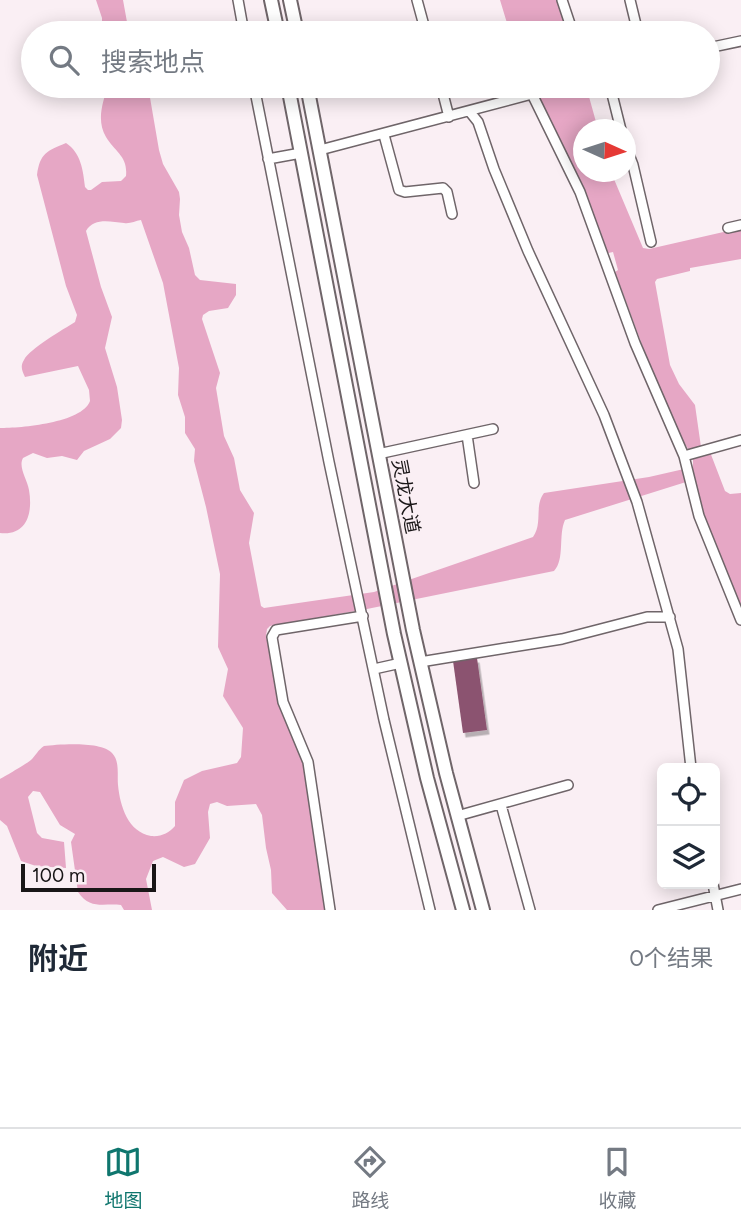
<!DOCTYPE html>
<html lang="zh">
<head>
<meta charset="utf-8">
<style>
	body { margin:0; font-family:Figtree,"Noto Sans SC",sans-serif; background:#f2f2f3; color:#1f2937 }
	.controls { position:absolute; right:21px; bottom:21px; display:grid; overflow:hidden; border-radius:10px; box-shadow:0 4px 18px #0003 }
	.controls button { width:63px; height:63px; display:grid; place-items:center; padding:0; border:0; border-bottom:2px solid #e0e1e3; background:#fff; color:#1f2937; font:35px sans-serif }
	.compass { position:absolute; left:573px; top:119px; width:63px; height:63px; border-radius:50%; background:#fff; box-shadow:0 4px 18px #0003; rotate:93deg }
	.scale { position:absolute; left:21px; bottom:18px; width:135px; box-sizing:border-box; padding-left:7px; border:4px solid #191617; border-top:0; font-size:19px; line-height:24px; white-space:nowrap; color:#191617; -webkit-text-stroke:5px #faeff4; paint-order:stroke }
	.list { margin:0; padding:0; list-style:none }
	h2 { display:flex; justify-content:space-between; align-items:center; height:91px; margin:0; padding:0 28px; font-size:30px }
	h2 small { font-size:23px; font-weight:400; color:#747a83 }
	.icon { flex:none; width:38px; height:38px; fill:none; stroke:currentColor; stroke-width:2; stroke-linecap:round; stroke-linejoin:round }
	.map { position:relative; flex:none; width:741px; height:910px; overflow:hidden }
	.search { position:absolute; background:#fff; box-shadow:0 4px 18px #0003; left:21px; right:21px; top:21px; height:77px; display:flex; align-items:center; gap:18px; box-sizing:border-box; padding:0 24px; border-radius:38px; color:#747a83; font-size:26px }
	.sheet { height:217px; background:#fff }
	nav { display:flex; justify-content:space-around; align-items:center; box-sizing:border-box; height:98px; border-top:2px solid #e0e1e3; background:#fff; font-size:19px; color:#747a83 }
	nav a { display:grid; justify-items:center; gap:4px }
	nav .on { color:#0f766e }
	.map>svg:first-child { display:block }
</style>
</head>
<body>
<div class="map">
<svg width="741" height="910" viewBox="0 0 741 910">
	<defs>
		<filter id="shadow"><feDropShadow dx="2.5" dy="4.5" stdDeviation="0" flood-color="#0004"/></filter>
	</defs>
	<rect width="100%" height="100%" fill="#faeff4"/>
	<!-- water -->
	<path fill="#e6a7c5" d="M96 0H123L129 33H102V18Z
		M500 0H560L570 33H510Z
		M108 86H148L159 150 163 164 179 192 180 199 179 215 182 232 189 248 195 275 200 280 236 284V295L228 308 209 311 203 315 202 319 220 373 216 388 224 436 234 458 240 490 254 513 249 543 261 606 264 608 374 592 533 537C543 523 534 506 544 493L649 477 684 469 686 482 565 520C558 535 565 559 554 571L367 609 270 626 267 629 266 636 284 717 302 753 316 825 326 910H287L272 893 271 870 266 848 262 815 256 804 227 806 217 802 210 804 208 812 210 838 195 864 184 867 163 857 153 861 146 879 152 910H124L121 905C103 903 90 910 78 892L71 842 75 834 60 825 40 792 33 791 28 797 37 833 42 838 64 842 66 868 36 866 21 861 7 826 0 820V779C4 777 29 762 31 760 36 755 38 750 44 746 59 744 102 741 112 753 120 761 117 775 118 785 120 806 128 832 151 836 161 837 169 833 175 826V802L184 780 202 771 237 763 241 757 243 728 223 696 228 669 218 647 220 574 206 507 194 461 195 449 185 433V417L178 395 179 368 163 283 141 220C135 221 130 224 124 223 111 222 94 217 86 231L101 287 112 317 105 348 117 387 122 420 121 428 110 439 84 451 77 460 62 456 47 458 33 453 23 458C18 467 27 479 29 490 33 513 27 536 0 533V428C21 428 82 423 90 401L89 390 78 366 25 377C22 371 20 366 24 360 29 349 64 329 75 322L77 315 66 286 37 175C40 153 47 151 66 143 81 153 83 170 85 187L88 190H91L102 182 121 181 126 176C128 156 115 152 106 137 96 120 103 102 108 86Z
		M539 86H586L598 129 584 130V172H611L643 248 649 249 741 228V259L690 268V271L657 279 655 282 670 365 679 384 695 405 702 454 710 452 725 491 730 494 741 493V611L707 524 693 474V456L680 437 654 377 615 272 618 270 613 252 604 254 538 99Z"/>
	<!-- building -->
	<path fill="#8b536f" filter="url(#shadow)" d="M477 658 487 730 463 733 453 661Z"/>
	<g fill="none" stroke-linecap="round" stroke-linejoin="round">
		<!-- minor casing -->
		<g stroke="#6f6569" stroke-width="12">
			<path id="minor" d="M238 0 244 33
				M417 0 426 33
				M562 0 573 33
				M630 0 638 33
				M708 48 741 41
				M254 86 329 462 384 720 430 910
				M441 86 449 117
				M610 86 621 130
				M470 112 478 122 494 169 528 251 604 415 637 502 678 649 691 768
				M384 135 399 190 405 192 443 188 447 192 452 214
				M626 147 633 165 651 242
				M320 150 532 94 580 192 635 343 684 456 699 516 741 620
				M268 159 301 153
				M728 228 741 225
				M467 435 474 483
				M378 454 493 429
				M684 456 741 440
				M420 662 562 639 647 617H670
				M374 669 401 663
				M501 805 530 910
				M457 816 568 785
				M713 884 718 910
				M330 910 308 762 283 702 272 637 276 630 363 616
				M658 910 741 889"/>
		</g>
		<!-- major casing -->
		<g stroke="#6f6569" stroke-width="16">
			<path id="major" d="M271 0 278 33
				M290 0 297 33
				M288 86 394 634 427 778 463 910
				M307 86 413 630 446 773 483 910"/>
		</g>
		<!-- minor -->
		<use href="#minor" stroke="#fff" stroke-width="9"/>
		<!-- major -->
		<use href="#major" stroke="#fff" stroke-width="12"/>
	</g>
	<g text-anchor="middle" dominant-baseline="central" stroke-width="5" stroke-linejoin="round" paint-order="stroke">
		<!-- street labels -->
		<g font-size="19" fill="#191617" stroke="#faeff4">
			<text transform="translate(406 496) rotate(79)">灵龙大道</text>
		</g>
	</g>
</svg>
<div class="controls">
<button><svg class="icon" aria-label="locate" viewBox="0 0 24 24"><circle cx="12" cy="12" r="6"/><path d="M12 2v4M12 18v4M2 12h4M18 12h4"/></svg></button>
<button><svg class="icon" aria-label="layers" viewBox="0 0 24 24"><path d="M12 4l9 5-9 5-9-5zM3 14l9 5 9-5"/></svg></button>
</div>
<svg class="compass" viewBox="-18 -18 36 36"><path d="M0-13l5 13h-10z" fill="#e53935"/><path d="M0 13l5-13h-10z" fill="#747a83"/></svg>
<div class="scale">100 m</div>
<div class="search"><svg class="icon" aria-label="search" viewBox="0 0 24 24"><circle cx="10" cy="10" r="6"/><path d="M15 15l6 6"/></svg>搜索地点</div>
</div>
<section class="sheet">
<h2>附近<small>0个结果</small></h2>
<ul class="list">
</ul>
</section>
<nav>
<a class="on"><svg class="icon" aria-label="map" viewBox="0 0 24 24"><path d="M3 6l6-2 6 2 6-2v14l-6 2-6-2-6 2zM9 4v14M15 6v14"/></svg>地图</a>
<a><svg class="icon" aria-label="directions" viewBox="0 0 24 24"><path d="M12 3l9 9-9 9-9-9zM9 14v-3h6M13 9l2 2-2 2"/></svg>路线</a>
<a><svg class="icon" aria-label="saved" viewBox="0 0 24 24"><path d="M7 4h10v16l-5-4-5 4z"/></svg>收藏</a>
</nav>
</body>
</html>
